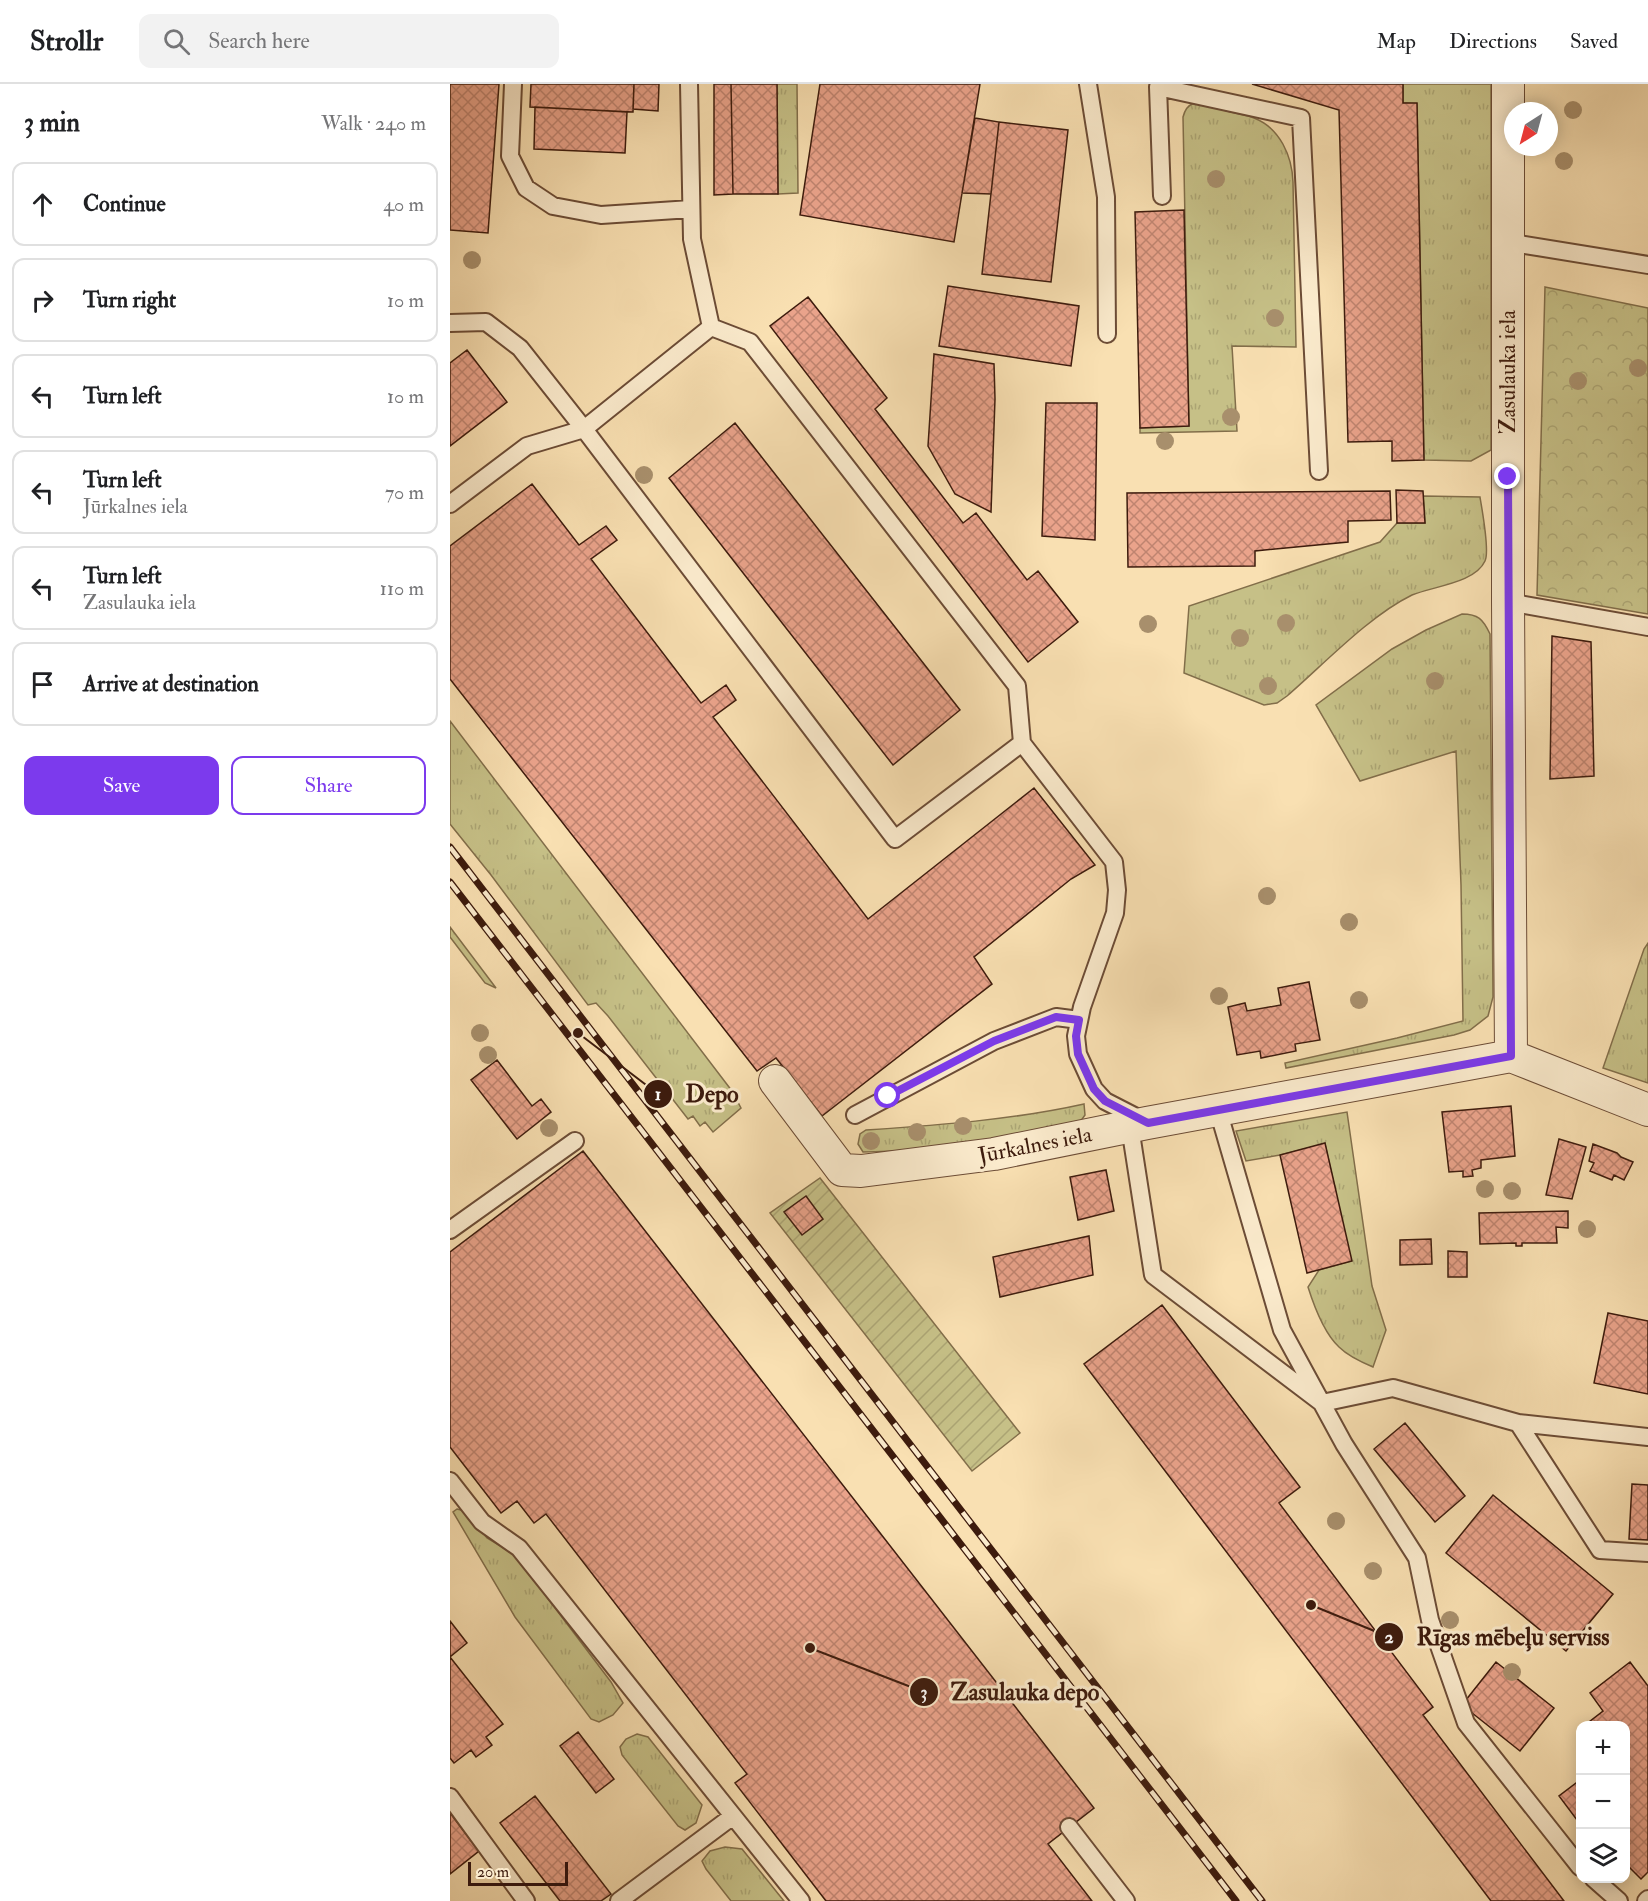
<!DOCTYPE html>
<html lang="en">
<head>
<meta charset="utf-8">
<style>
	body { margin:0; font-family:"IM FELL Double Pica",serif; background:#f2f2f2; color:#202124 }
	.controls { position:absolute; right:18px; bottom:18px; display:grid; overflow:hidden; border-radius:12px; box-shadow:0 3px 15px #0003 }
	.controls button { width:54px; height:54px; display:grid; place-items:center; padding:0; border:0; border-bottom:2px solid #e0e0e0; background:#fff; color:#202124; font:30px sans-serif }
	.compass { position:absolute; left:1054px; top:18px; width:54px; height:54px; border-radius:50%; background:#fff; box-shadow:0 3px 15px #0003; rotate:216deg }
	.scale { position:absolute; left:18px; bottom:15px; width:100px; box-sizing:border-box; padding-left:6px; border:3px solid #3d1b0d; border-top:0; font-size:16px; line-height:21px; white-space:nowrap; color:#3d1b0d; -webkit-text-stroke:4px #fbebcd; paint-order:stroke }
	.stop { position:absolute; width:18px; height:18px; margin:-14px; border:4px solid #7c3aed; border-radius:50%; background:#fff }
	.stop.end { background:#7c3aed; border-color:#fff; box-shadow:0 2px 6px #0008 }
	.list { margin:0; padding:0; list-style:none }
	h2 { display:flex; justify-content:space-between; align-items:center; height:78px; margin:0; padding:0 24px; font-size:26px }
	h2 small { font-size:20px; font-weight:400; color:#757577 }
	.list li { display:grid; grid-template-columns:39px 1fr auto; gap:18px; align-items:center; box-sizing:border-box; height:84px; margin:0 12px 12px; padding:0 12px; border:2px solid #e0e0e0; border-radius:12px }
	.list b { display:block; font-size:22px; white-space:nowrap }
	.list p { margin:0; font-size:20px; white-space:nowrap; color:#757577 }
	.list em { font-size:20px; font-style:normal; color:#757577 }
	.actions { display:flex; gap:12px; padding:18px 24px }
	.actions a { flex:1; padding:14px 0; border:2px solid #7c3aed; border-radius:12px; text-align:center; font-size:21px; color:#7c3aed }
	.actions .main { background:#7c3aed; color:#fff }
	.icon { flex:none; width:33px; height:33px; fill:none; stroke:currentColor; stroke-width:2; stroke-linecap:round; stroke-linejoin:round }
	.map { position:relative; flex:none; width:1198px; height:1817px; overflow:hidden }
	header { display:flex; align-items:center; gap:36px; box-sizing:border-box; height:84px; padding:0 30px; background:#fff; border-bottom:2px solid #e0e0e0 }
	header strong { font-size:28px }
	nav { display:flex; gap:33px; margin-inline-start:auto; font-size:21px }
	.search { width:420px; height:54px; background:#f2f2f2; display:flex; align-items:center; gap:15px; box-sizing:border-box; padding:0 21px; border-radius:12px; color:#757577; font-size:22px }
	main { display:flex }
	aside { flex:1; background:#fff }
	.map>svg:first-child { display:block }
</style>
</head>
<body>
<header>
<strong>Strollr</strong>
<div class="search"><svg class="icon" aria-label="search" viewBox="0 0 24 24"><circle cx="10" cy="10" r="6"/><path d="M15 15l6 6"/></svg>Search here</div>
<nav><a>Map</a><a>Directions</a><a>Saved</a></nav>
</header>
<main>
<aside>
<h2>3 min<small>Walk · 240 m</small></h2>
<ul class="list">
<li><svg class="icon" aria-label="ahead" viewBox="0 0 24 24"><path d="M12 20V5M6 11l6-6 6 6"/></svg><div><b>Continue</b></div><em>40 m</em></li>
<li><svg class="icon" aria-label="right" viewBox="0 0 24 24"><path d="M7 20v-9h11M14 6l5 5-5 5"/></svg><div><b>Turn right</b></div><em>10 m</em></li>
<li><svg class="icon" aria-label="left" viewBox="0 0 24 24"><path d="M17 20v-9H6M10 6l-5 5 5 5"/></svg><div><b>Turn left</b></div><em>10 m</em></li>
<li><svg class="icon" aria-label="left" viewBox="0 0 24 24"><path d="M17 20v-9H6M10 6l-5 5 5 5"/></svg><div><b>Turn left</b><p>Jūrkalnes iela</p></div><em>70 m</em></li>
<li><svg class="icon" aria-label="left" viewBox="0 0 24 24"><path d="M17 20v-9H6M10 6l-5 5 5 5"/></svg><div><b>Turn left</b><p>Zasulauka iela</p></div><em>110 m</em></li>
<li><svg class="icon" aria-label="arrive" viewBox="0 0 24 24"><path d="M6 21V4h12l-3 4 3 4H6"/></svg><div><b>Arrive at destination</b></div></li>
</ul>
<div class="actions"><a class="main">Save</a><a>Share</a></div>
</aside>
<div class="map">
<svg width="1198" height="1817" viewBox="0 0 1198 1817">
	<defs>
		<pattern id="grass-tufts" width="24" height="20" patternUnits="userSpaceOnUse" patternTransform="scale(1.5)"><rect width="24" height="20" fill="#c6c087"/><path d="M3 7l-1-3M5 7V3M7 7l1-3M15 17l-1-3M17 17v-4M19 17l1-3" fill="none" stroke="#aba473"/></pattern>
		<pattern id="park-crowns" width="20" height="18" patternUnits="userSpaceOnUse" patternTransform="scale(1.5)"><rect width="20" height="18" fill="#c6c087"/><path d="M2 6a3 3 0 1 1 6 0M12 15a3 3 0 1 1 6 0" fill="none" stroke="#aba473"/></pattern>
		<pattern id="garden-furrows" width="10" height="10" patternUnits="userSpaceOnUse" patternTransform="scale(1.5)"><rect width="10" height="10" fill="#c6c087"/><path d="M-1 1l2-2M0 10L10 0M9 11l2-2" fill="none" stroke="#aba473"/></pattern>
		<pattern id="building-cross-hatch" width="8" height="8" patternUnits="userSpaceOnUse" patternTransform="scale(1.5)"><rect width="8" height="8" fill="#eaa38b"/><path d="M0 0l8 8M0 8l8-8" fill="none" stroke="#bf8470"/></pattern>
	</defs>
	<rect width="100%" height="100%" fill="#f9e0b2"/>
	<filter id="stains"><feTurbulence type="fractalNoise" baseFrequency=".00333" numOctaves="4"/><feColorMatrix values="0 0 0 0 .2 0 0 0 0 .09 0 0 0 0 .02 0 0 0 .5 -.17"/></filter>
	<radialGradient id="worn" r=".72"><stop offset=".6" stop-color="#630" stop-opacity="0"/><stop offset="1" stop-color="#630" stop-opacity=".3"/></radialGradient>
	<!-- grass -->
	<path fill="url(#grass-tufts)" stroke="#826e4a" stroke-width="1.5" d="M327 0H347L348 109 328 110Z
		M953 0H1041V366L1021 377 974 376 967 20 953 19Z
		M744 19C757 21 769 25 781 28 788 30 797 31 804 34 830 44 842 72 843 98L846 263 782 262 787 347 690 349V344L739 342 733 33C735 26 737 22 744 19Z
		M973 412 1030 413C1032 426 1040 467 1035 477 1025 499 984 502 962 511 919 532 874 580 837 612L827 619 814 621 734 589 739 522 930 458 947 439H975Z
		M1012 530C1028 530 1033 535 1040 550L1043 913 1038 932 1020 946 1004 951 836 984 835 979 947 954 1013 937 1011 801 1006 667 910 697 866 621 942 565 976 546Z
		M0 637 282 1007 291 1024 263 1048 255 1038 250 1042 243 1032 238 1035 158 932 146 919 138 921 41 791 0 740Z
		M0 843 46 904 35 899 0 853Z
		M1198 859V999L1153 984 1194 865Z
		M634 1020 635 1031 630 1038C561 1052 483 1067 413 1068L408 1060 410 1050 416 1046C489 1041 562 1036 634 1020Z
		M897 1028 922 1202 936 1246 923 1283C911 1278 898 1272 889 1263 874 1249 864 1222 858 1203L869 1186 901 1177 875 1060 830 1071 796 1077 786 1047Z
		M7 1425 15 1427 37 1454 65 1471 161 1598 173 1619 163 1631 149 1638 141 1635 65 1533 3 1428Z
		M187 1650 198 1653 252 1721 246 1739 235 1746 228 1742 172 1671 170 1663 176 1655Z
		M275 1763 292 1765 334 1817H281L256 1785 252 1777 260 1767Z"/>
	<!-- park -->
	<path fill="url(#park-crowns)" stroke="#826e4a" stroke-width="1.5" d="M1095 203 1198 224V530L1087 511Z"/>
	<!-- garden -->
	<path fill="url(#garden-furrows)" stroke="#826e4a" stroke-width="1.5" d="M370 1094 570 1349 522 1387 320 1129Z"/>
	<!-- building -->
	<path fill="url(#building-cross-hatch)" stroke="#3d1b0d" stroke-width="1.5" d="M0 0H49L38 149 0 146Z
		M81 0H184L183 28 80 23Z
		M184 0H209L208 27 183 25Z
		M264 0H281L283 110 264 111Z
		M281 0H327L328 110H283Z
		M370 0H530L504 158 350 131Z
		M802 0H953V19H967L974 376 942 377V357L898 358 889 26Z
		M85 23 177 28 175 69 84 65Z
		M525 34 549 38 541 110 512 109Z
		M549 38 618 46 601 198 532 190Z
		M734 126 739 342 690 344 685 128Z
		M498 202 629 222 621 282 489 262Z
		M358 213 437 314 425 325 513 439 526 429 577 496 588 487 628 538 578 578 320 242Z
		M17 266 57 318 0 362V279Z
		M484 270 544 280 545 315 541 428 505 410 478 362Z
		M596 319H647L645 456 592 452Z
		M285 339 510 626 443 681 219 394Z
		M82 400 129 461 156 442 167 456 141 475 251 619 276 601 286 616 263 633 418 835 584 704 645 781 621 795 524 873 542 900 372 1032 326 974 307 987 0 595V462Z
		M946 406 973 407 975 439H947Z
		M940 407 941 436 898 437V458L805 467V482L678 483 677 409Z
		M1102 552 1141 558 1144 692 1100 695Z
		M859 898 870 956 845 960 846 967 811 974 810 967 787 971 778 923 795 919 797 927 831 921 828 904Z
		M47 976 82 1022 91 1015 101 1028 67 1055 21 996Z
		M1061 1022 1065 1072 1031 1076V1084L1022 1086 1023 1092 1013 1093V1087L999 1088 992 1028Z
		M1109 1055 1136 1063 1122 1115 1096 1111Z
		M875 1059 902 1177 857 1189 830 1071Z
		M1143 1060 1167 1069 1171 1073 1183 1078 1174 1096 1164 1091 1162 1096 1140 1087 1144 1079 1139 1077Z
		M133 1067 644 1724 598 1760 642 1817H376L285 1699 297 1690 96 1430 84 1439 67 1417 51 1429 0 1363V1168Z
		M656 1086 664 1127 628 1136 620 1093Z
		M356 1112 373 1135 352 1151 334 1128Z
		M1118 1127V1144L1106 1143 1107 1159H1072V1162H1066V1159L1030 1160 1029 1129Z
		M639 1152 643 1191 550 1213 543 1173Z
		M981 1155 982 1180 950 1181V1156Z
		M998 1167 1017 1168V1193H998Z
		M712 1221 850 1403 829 1419 983 1623 973 1631 1114 1817H1041L634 1280Z
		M1158 1229 1198 1237V1310L1144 1299Z
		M955 1339 1015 1412 985 1438 924 1365Z
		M1182 1400 1198 1401V1456L1179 1455Z
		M1043 1411 1163 1510 1116 1567 996 1469Z
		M0 1537 17 1559 0 1573 53 1640 36 1653 42 1661 26 1673 21 1666 4 1679 0 1674Z
		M1046 1578 1104 1624 1070 1667 1012 1621Z
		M1180 1578 1198 1602V1788L1191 1795 1176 1780V1642L1135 1641 1153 1627 1140 1609Z
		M128 1648 164 1695 146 1709 110 1662Z
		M1130 1696V1740L1109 1712Z
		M85 1712 161 1810 151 1817H110L50 1739Z
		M1 1730 29 1767 0 1790V1730Z"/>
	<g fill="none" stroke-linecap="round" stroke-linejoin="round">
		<!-- lane casing -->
		<g stroke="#6c4c36" stroke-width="20">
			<path id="lane" d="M63 0 60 72 76 104 103 122 151 131 241 125
				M239 0 242 155 261 243
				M638 0 656 113 657 250
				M712 112 708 3 851 34 869 387
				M1057 158 1198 181
				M0 239 36 238 70 264 134 345 77 362 0 420
				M1058 518 1198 543
				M572 659 445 755 134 345 261 243 300 258 567 602 572 659 664 778 667 806 665 829 632 923 626 952 628 970 644 1005 655 1017 694 1037
				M768 1026 832 1246 894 1360 967 1474 980 1536 1016 1639 1130 1783
				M405 1031 544 957 606 933 629 936
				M680 1043 703 1191 872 1319 943 1304 1068 1339 1150 1466 1198 1469
				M0 1146 125 1057
				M1068 1339 1198 1353
				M0 1397 32 1438 69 1464 351 1817
				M0 1713 76 1817
				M619 1743 676 1817
				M1143 1794 1169 1817
				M169 1817 283 1732
				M1196 1817 1198 1815"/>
		</g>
		<!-- street casing -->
		<g stroke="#6c4c36" stroke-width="34">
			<path id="street" d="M1058 0V518L1061 972
				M325 997 392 1086 411 1087 544 1070 697 1039 1061 972 1198 1026"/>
		</g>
		<!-- lane -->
		<use href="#lane" stroke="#fbebcd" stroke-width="16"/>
		<!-- street -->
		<use href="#street" stroke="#fbebcd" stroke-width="32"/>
		<!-- rail casing -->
		<g stroke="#3d1b0d" stroke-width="7">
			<path id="rail" d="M0 763 812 1817
				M0 798 786 1817"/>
		</g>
		<!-- rail -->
		<use href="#rail" stroke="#fbebcd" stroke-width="4.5" stroke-dasharray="14" stroke-linecap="butt"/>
	</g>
	<!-- trees -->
	<g fill="#a88f6c">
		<circle cx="1123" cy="26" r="9"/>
		<circle cx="1114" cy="77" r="9"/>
		<circle cx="766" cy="95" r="9"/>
		<circle cx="22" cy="176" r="9"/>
		<circle cx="825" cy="234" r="9"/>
		<circle cx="1188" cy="284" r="9"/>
		<circle cx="1128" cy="297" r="9"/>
		<circle cx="781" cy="333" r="9"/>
		<circle cx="715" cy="357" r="9"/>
		<circle cx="194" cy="391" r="9"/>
		<circle cx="836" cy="539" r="9"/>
		<circle cx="698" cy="540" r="9"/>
		<circle cx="790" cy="554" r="9"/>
		<circle cx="985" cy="597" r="9"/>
		<circle cx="818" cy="602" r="9"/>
		<circle cx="817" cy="812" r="9"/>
		<circle cx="899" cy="838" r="9"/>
		<circle cx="769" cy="912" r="9"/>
		<circle cx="909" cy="916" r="9"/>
		<circle cx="30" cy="949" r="9"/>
		<circle cx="38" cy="971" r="9"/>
		<circle cx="513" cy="1042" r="9"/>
		<circle cx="99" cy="1044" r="9"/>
		<circle cx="467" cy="1048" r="9"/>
		<circle cx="421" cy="1057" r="9"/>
		<circle cx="1035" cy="1105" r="9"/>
		<circle cx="1062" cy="1107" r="9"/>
		<circle cx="1137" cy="1145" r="9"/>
		<circle cx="886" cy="1437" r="9"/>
		<circle cx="923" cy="1487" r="9"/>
		<circle cx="1000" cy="1536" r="9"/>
		<circle cx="1062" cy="1588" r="9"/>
	</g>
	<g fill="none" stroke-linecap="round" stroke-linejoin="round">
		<!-- route -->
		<path stroke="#7c3aed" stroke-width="8" d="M438 1012 544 957 606 933 629 936 626 952 628 970 644 1005 655 1017 698 1039 1061 972 1058 393"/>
	</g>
	<g text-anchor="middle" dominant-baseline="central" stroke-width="6" stroke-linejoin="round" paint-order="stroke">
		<!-- street labels -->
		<g font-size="22" fill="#3d1b0d" stroke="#fbebcd">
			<text transform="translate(1058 288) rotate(-90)">Zasulauka iela</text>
			<text transform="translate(585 1061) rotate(-11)">Jūrkalnes iela</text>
		</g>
	</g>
	<!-- callouts -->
	<path fill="none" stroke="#3d1b0d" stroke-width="2" d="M128 949L208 1010M861 1521L939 1553M360 1564L474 1608"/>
	<g fill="#3d1b0d" stroke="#fbebcd" stroke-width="2">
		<circle cx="128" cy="949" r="6"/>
		<circle cx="861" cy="1521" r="6"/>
		<circle cx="360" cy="1564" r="6"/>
		<circle cx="208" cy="1010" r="15"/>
		<circle cx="939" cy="1553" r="15"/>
		<circle cx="474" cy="1608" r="15"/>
	</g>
	<g font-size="18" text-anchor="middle" font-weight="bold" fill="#fff">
		<text x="208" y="1016">1</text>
		<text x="939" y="1559">2</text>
		<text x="474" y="1614">3</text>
	</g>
	<g font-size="24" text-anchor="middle" font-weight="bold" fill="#3d1b0d" stroke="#fbebcd" stroke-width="6" stroke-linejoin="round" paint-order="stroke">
		<text x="262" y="1018">Depo</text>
		<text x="1063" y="1561">Rīgas mēbeļu serviss</text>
		<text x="575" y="1616">Zasulauka depo</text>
	</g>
	<rect width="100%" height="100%" filter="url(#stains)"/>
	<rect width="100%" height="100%" fill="url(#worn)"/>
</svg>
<div class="controls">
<button>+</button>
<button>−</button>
<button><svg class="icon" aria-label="layers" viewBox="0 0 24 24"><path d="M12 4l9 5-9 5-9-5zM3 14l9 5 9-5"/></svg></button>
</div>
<svg class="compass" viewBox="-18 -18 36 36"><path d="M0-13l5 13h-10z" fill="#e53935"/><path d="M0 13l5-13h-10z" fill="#757577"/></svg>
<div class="scale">20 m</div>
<div class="stop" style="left:438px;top:1012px"></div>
<div class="stop end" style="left:1058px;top:393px"></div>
</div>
</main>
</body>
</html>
